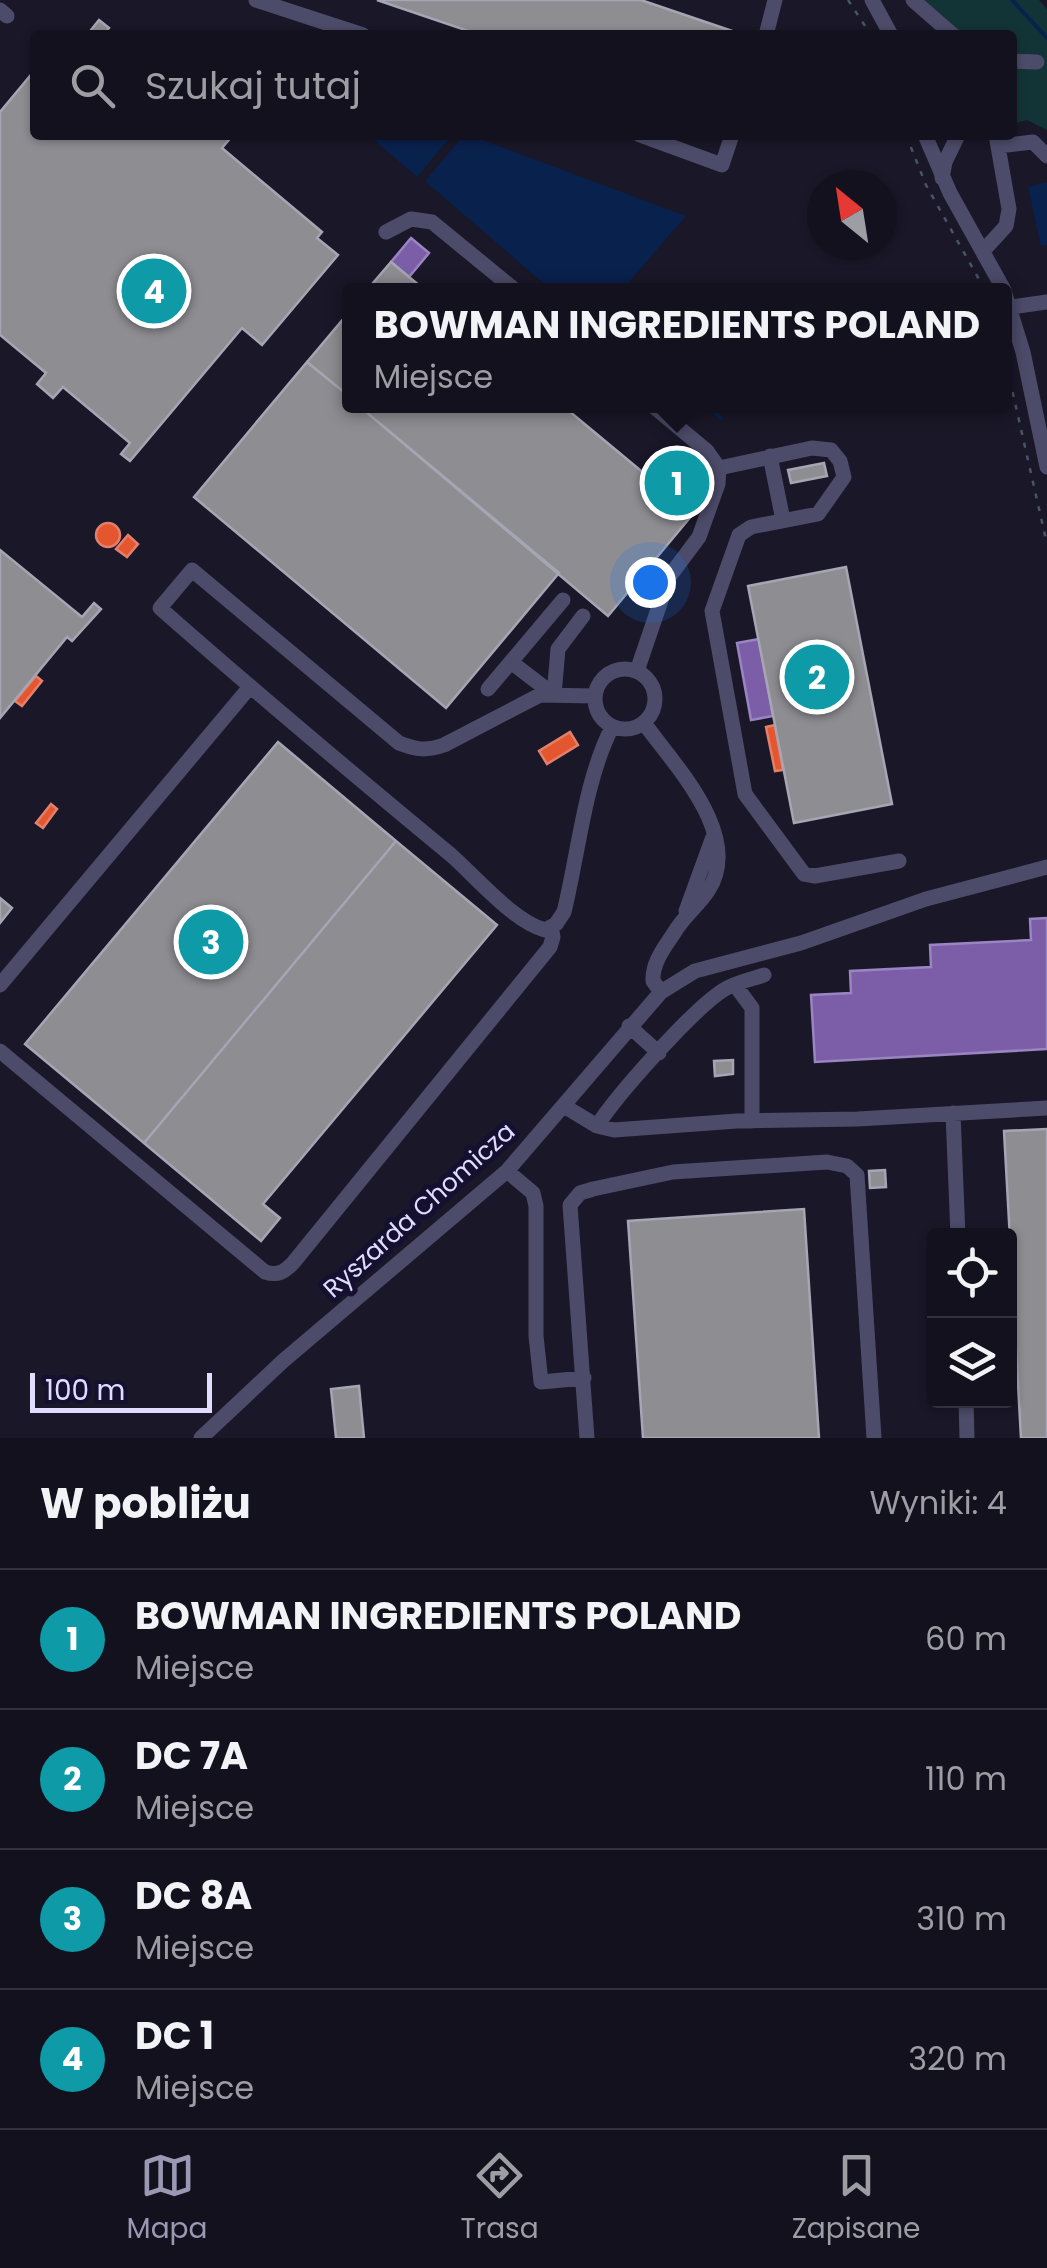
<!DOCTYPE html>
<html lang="pl">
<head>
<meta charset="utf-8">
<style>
	body { margin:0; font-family:Poppins,sans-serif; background:#211f2b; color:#f1f3f6 }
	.controls { position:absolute; right:30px; bottom:30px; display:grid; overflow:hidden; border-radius:10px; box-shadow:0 2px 8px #0004 }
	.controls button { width:90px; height:90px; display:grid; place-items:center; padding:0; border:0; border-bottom:2px solid #33313c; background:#14111e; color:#f1f3f6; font:50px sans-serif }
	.compass { position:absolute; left:807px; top:170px; width:90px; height:90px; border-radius:50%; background:#14111e; box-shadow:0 2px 8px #0004; rotate:330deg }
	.scale { position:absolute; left:30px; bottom:25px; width:182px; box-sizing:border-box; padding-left:10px; border:5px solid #e1ddff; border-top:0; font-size:28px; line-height:35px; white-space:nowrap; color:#e1ddff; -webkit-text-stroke:8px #15102f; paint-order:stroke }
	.you { position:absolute; left:650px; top:582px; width:35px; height:35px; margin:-25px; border:8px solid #fff; border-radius:50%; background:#1a73e8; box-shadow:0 0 0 15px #1a73e833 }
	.badge { display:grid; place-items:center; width:65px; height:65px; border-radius:50%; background:#9b98b4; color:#fff; font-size:32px; font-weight:700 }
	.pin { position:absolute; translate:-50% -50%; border:5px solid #fff; box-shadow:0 2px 10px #0006 }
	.popup { position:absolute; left:342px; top:283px; width:670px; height:130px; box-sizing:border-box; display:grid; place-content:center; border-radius:10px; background:#14111e; filter:drop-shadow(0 2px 8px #0005); font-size:32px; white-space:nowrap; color:#9d9da4 }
	.popup b { font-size:38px; color:#f1f3f6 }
	.popup::after { content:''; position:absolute; left:50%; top:100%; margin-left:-20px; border:20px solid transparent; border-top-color:#14111e }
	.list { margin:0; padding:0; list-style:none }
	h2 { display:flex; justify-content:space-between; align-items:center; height:130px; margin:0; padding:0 40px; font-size:42px }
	h2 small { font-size:32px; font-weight:400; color:#9d9da4 }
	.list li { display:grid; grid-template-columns:65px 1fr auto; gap:30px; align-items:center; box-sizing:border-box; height:140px; padding:0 40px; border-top:2px solid #33313c }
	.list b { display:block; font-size:38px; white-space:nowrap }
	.list p { margin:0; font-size:32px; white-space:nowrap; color:#9d9da4 }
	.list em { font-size:32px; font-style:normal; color:#9d9da4 }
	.icon { flex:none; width:55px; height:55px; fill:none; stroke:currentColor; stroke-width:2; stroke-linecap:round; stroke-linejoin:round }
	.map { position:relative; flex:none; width:1047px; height:1438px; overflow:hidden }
	.search { position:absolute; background:#14111e; box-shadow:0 2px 8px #0004; left:30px; right:30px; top:30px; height:110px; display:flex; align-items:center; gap:25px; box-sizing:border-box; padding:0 35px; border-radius:10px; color:#9d9da4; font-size:38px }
	.sheet { height:690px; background:#14111e }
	nav { display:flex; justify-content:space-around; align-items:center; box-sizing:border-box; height:140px; border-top:2px solid #33313c; background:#14111e; font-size:28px; color:#9d9da4 }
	nav a { display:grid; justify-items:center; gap:5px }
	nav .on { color:#9b98b4 }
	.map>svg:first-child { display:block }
</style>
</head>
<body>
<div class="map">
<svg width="1047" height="1438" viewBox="0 0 1047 1438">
	<rect width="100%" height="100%" fill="#1a1728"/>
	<!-- green -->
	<path fill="#133436" d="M924 0H1039L1047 9V130L1027 120 1012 124V35H964Z"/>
	<!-- water -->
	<path fill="#09214d" d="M368 135H452L417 177Z
		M464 135H469L686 216 622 290H551L425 181Z
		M1047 182V245L1041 246 1028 187Z"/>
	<!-- shops -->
	<path fill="#e4572e" stroke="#e37f6d" stroke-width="2.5" d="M96 535a12 12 0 1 1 24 0a12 12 0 1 1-24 0Z
		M128 535 138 544 127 557 116 549Z
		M36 676 42 681 22 706 15 701Z
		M775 725 783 770 775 771 766 727Z
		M570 732 578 745 547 764 539 751Z
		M51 804 57 809 43 828 36 823Z"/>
	<!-- offices -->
	<path fill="#7b5ea7" stroke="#9a84c1" stroke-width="2.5" d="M411 238 429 253 409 277 391 262Z
		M671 462 699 485 682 505 654 482Z
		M759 639 773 716 751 720 737 643Z
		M1047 918V1049L815 1062 811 995 851 993 850 971 931 967 930 945 1031 940 1030 919Z"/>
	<!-- industry -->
	<path fill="#8d8d92" stroke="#a6a5b3" stroke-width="2.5" d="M377 0H641L744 35H480Z
		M99 20 109 28 103 35H87Z
		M35 70V135H233L222 148 322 232 317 238 338 255 262 345 242 328 130 461 121 454 130 443 63 387 53 398 37 384 46 373 0 335V112Z
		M391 262 409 277 425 290H367Z
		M350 311V397L307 362Z
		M307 362 350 397V406H359L559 573 446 708 194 497Z
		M359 406H563L693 514 608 616Z
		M824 463 827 476 791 483 788 470Z
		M0 550 82 617 94 603 101 609 72 641 67 637 0 718Z
		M846 567 892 804 794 823 748 586Z
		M278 742 396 841 144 1143 25 1044Z
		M396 841 497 925 263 1204 280 1218 261 1241 144 1143Z
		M0 898 12 908 0 923Z
		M733 1060V1074L715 1076 714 1061Z
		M1047 1129V1438H1021L1004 1131Z
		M885 1170 886 1187 870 1188 869 1171Z
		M804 1209 819 1438H643L628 1221Z
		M359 1386 364 1438H336L331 1389Z"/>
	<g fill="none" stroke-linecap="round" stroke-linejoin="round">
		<!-- stream -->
		<path stroke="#09214d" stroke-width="4" d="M1012 0 1047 38
			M707 406 721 418"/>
		<!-- path -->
		<path stroke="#465567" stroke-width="2.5" stroke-dasharray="5 8" stroke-linecap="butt" d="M848 0 871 35
			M906 135 926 185 985 290
			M1004 354 1047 544"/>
		<!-- minor -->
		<path stroke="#4c4b69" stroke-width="15" d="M256 0 363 35
			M872 0 891 35
			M913 0 953 35
			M0 10 7 16
			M766 35 775 0
			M1012 61 1037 62
			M640 135 722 165 732 135
			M925 135 950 193 1004 290
			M998 146 1033 142 1047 156
			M942 178 945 162 958 135
			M386 232 411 219 432 222 515 290
			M984 250 1006 226 1009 209 996 135
			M1004 291 1023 352 1047 467
			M1011 307 1047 302
			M653 406 707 451 719 468
			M770 456 783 520
			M511 662 554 695
			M595 699a30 30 0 1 1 60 0a30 30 0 1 1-60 0Z
			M637 671 669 577 699 537 718 484 719 468 812 448 831 450 840 461 844 477 818 514 751 527 739 535 712 611 745 794 804 874 815 876 899 861
			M488 689 563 600
			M554 695 558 649 583 616
			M595 696 540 695 444 745C426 751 417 750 399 743L192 570 160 608C255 692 353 774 451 855 477 878 513 921 545 930L556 924 564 912C579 851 584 783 612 727
			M644 723C675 766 744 836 708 891 698 906 683 917 674 933 664 948 652 963 653 981L661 992
			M686 911 714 834
			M0 985 249 688
			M735 985 752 1008V1121
			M629 1026 659 1053
			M0 1051 265 1272C278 1276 284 1272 293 1263L550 947 553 937 551 928
			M564 1106 597 1126 614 1130 737 1121 858 1119 1047 1108
			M953 1113 958 1236
			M597 1126C616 1096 697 1004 727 988 738 982 752 979 764 975
			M507 1171 533 1193 536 1206V1336L541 1382 584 1378
			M966 1400 967 1438
			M201 1438 283 1361 507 1171 661 992 695 971 801 943 926 899 1047 867
			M587 1438 570 1205 580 1193 593 1189 673 1172 827 1162 847 1166 857 1175 874 1438"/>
	</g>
	<g text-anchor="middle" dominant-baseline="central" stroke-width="10" stroke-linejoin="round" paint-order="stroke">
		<!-- street labels -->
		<g font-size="25" fill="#e1ddff" stroke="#15102f">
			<text transform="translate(419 1210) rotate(-42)">Ryszarda Chomicza</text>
		</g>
	</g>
</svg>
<div class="controls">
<button><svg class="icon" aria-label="locate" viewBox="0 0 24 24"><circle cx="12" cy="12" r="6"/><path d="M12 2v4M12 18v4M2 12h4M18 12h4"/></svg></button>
<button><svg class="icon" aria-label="layers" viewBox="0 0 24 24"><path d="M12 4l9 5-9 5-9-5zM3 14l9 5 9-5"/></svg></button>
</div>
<svg class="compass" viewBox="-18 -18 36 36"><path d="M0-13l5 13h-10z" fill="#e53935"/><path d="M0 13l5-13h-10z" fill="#9d9da4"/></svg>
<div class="scale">100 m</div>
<div class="you"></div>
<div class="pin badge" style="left:677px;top:483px;background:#0f9aa8">1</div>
<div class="popup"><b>BOWMAN INGREDIENTS POLAND</b>Miejsce</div>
<div class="pin badge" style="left:817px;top:677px;background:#0f9aa8">2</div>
<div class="pin badge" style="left:211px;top:942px;background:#0f9aa8">3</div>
<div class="pin badge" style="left:154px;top:291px;background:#0f9aa8">4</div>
<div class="search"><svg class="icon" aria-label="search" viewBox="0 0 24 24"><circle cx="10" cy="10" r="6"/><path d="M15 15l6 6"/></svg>Szukaj tutaj</div>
</div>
<section class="sheet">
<h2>W pobliżu<small>Wyniki: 4</small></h2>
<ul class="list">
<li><span class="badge" style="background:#0f9aa8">1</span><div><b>BOWMAN INGREDIENTS POLAND</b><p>Miejsce</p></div><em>60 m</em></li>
<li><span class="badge" style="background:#0f9aa8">2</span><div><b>DC 7A</b><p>Miejsce</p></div><em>110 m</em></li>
<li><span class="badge" style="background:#0f9aa8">3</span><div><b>DC 8A</b><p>Miejsce</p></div><em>310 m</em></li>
<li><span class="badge" style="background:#0f9aa8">4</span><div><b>DC 1</b><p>Miejsce</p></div><em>320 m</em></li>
</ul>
</section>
<nav>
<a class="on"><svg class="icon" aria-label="map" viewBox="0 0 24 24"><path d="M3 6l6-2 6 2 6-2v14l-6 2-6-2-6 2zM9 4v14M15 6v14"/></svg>Mapa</a>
<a><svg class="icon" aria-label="directions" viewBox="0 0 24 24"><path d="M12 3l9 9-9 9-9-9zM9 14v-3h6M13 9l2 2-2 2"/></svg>Trasa</a>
<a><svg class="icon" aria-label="saved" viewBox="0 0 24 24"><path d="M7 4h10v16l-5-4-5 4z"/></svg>Zapisane</a>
</nav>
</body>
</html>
